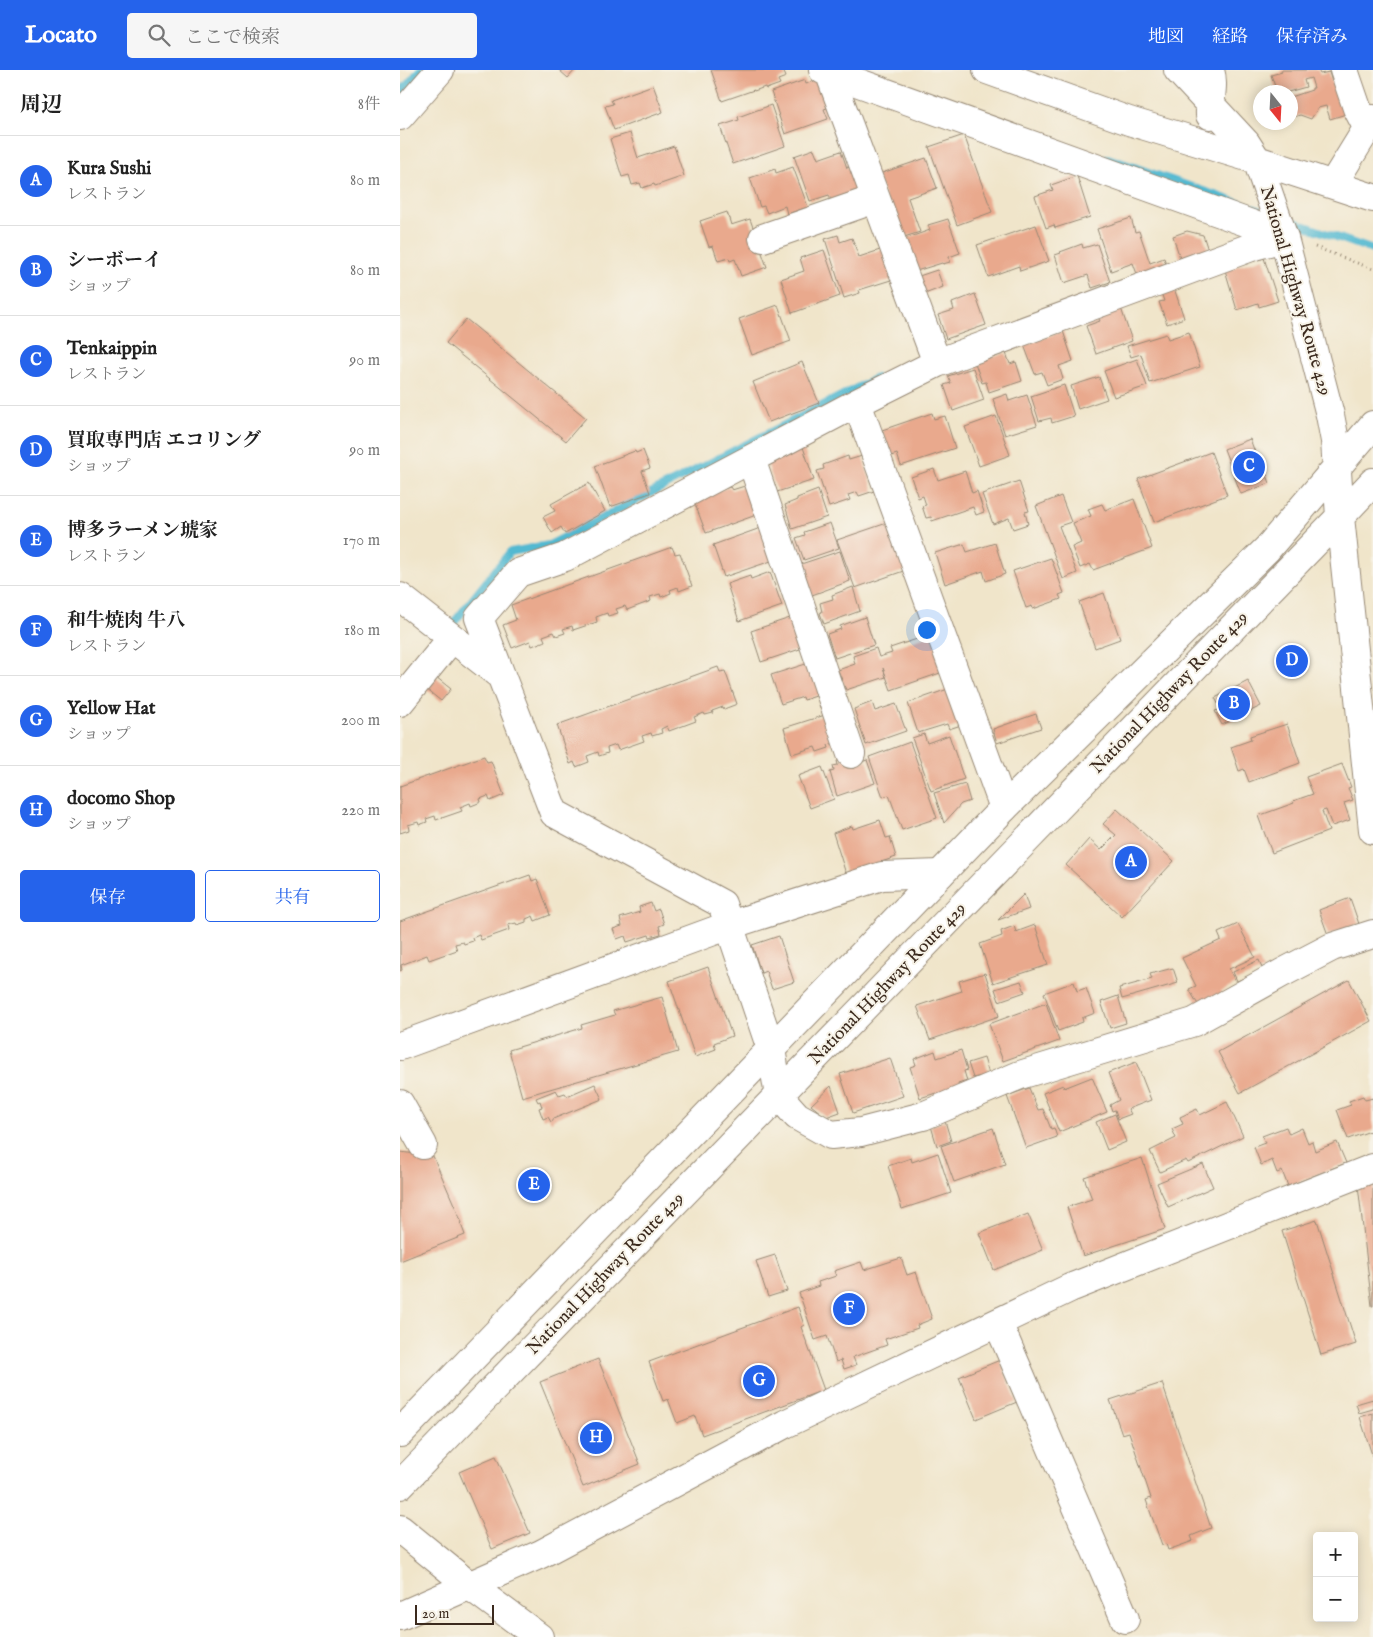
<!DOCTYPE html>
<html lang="ja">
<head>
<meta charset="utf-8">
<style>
	body { margin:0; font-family:"IM FELL English","Noto Serif JP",serif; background:#f6f6f6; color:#222 }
	.controls { position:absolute; right:15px; bottom:15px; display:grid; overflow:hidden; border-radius:5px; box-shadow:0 2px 12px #0003 }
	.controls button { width:45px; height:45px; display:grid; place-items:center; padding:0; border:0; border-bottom:1px solid #e0e0e0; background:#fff; color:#222; font:25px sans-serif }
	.compass { position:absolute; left:853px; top:15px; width:45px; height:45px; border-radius:50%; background:#fff; box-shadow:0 2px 12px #0003; rotate:162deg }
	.scale { position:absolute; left:15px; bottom:12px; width:79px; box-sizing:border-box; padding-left:5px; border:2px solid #3b2a1e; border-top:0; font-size:14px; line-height:18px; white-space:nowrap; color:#3b2a1e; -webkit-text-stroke:4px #f7f3e8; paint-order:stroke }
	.you { position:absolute; left:526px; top:559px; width:18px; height:18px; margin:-12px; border:4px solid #fff; border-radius:50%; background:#1a73e8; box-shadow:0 0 0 8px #1a73e833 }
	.badge { display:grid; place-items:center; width:32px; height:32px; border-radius:50%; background:#2563eb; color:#fff; font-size:16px; font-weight:700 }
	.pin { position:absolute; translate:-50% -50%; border:2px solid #fff; box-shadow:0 1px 5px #0006 }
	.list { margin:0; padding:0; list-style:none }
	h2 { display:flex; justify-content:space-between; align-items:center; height:65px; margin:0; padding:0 20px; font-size:21px }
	h2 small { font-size:16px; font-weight:400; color:#767676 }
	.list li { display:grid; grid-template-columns:32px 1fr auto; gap:15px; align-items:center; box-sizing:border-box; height:90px; padding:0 20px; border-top:1px solid #e0e0e0 }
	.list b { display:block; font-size:19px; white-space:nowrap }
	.list p { margin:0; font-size:16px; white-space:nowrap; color:#767676 }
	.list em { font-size:16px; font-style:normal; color:#767676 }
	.actions { display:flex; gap:10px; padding:15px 20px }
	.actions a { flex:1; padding:11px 0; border:1px solid #2563eb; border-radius:5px; text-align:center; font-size:18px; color:#2563eb }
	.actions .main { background:#2563eb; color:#fff }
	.icon { flex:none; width:28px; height:28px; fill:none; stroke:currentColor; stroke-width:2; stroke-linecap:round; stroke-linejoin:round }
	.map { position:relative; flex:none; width:973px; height:1567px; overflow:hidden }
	header { display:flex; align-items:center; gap:30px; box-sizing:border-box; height:70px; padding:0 25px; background:#2563eb; color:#fff }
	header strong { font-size:24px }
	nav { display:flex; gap:28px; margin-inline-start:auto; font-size:18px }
	.search { width:350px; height:45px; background:#f6f6f6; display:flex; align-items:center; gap:12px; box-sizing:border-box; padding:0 18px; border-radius:5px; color:#767676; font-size:19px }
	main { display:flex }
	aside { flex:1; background:#fff }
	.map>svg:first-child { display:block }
</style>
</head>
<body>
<header>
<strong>Locato</strong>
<div class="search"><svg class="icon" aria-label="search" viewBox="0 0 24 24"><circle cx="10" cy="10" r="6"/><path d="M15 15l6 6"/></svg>ここで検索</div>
<nav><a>地図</a><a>経路</a><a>保存済み</a></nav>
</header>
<main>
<aside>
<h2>周辺<small>8件</small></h2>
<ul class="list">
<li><span class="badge">A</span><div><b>Kura Sushi</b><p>レストラン</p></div><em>80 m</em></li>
<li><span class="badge">B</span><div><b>シーボーイ</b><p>ショップ</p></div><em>80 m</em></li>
<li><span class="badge">C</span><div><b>Tenkaippin</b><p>レストラン</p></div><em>90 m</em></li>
<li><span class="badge">D</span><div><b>買取専門店 エコリング</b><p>ショップ</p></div><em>90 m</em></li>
<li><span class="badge">E</span><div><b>博多ラーメン琥家</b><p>レストラン</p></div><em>170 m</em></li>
<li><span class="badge">F</span><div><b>和牛焼肉 牛八</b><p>レストラン</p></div><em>180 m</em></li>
<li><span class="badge">G</span><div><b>Yellow Hat</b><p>ショップ</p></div><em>200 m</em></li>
<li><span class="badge">H</span><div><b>docomo Shop</b><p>ショップ</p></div><em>220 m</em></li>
</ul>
<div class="actions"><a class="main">保存</a><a>共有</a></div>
</aside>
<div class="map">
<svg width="973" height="1567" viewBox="0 0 973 1567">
	<rect width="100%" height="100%" fill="#f7f3e8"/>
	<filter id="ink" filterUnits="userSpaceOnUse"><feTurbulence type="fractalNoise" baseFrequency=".02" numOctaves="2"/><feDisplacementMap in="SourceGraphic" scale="10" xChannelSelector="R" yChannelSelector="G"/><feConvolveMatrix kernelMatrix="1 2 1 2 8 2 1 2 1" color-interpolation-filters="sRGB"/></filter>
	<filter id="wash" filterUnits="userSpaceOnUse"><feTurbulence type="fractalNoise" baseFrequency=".0096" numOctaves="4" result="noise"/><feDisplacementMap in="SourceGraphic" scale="20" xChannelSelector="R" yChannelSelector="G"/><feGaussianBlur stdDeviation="1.12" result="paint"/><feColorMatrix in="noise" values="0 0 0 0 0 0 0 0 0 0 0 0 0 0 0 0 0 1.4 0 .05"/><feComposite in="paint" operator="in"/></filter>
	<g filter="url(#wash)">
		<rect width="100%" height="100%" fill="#f0e5ca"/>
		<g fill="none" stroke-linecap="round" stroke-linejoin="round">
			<!-- stream -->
			<path stroke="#53b9d1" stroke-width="8" d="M0 23 20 0
				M708 88 867 143
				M883 148 973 180
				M48 560 110 482 149 475 476 308"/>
		</g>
		<g id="blocks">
			<!-- building -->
			<path fill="#e9a98d" d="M159 0H175L168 8Z
				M311 0H383L386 7 378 10 380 14 366 19 365 17 354 21V20L322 31Z
				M881 0H918L920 4 929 2 932 12 936 11 946 44 930 49 926 36 918 38 911 49 900 45 891 48V27L912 20V18H914L911 8 904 10 906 17 888 22H877L871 5 882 2Z
				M418 9 427 38 424 39 428 49 385 64 371 22 405 10 406 14Z
				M253 15 263 42 214 60 205 36 213 34 211 30Z
				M371 35 385 76 333 94 320 56 339 50 338 47Z
				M230 63 238 88 274 76 284 106 255 116 254 114 242 118 240 113 232 115 229 105 222 107 210 69Z
				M564 65 592 142 557 155 529 77Z
				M414 79 418 89 441 81 447 98 453 96 462 123 432 134 429 125 410 131 394 86Z
				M526 88 537 118 508 128 520 162 501 168 476 105Z
				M393 97 408 137 387 144 385 136 367 143 364 136 360 137 350 108 375 99 376 103Z
				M677 106 690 147 655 158 654 155 646 158 635 126 653 120 651 115Z
				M327 142 331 155 350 149 367 197 341 206 335 189 330 191 329 188 318 191 313 176 309 177 300 151Z
				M731 148 735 162 739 161 750 193 764 188 766 194 737 204 733 193 711 201 697 159Z
				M548 149 560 183 549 187 550 192 543 194 542 193 513 202 502 170 530 160 528 155Z
				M636 155 649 191 620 201 619 196 588 207 577 175Z
				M787 161 803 165 808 180 780 188 773 166Z
				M438 165 440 172 452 168 459 187 483 179 494 209 459 220 460 223 444 228 425 169Z
				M682 174 683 178 697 174 710 212 692 218 688 205 664 213 655 185 661 183 660 182Z
				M424 180 440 226 392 243 381 209 404 201 400 188Z
				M864 188 878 231 859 237 858 233 837 240 825 200Z
				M537 200 543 217 522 225 516 207Z
				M773 215 784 248 767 254 759 232 764 231 760 220Z
				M575 224 586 255 546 269 538 245 554 240 552 233Z
				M378 235 391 271 352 285 339 249Z
				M721 238 732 271 696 284 686 256 700 251 698 247Z
				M66 249 186 348 166 371 46 273Z
				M663 261 673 291 659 296 663 309 647 315 642 302 635 304 624 275Z
				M789 262 800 297 750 313 741 284 731 287 727 276 766 264 768 269Z
				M606 283 610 294 616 292 622 311 589 322 586 312 582 313 575 293Z
				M737 289 747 316 714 327 704 301Z
				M402 292 419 333 369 352 353 312Z
				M573 298 584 330 553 341 544 315 551 313 548 306Z
				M699 307 707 329 678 339 671 316Z
				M664 315 674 346 652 353 651 348 639 351 631 326Z
				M607 324 609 331 627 325 637 355 605 365 593 329Z
				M532 343 534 349 545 346 555 378 501 396 497 384 491 386 482 360Z
				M596 346 610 385 579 396 565 357Z
				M850 369 863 404 866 403 870 413 841 424 824 379Z
				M403 377 414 410 377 422 366 390Z
				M243 380 250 398 242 401 250 423 210 437 195 396 235 381 236 383Z
				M811 382 827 425 754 452 738 409Z
				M448 386 449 390 462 386 474 421 459 426 457 422 448 425 450 430 429 437 417 401 424 399 423 395Z
				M534 399 538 410 565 401 572 423 577 421 584 442 576 445 573 437 532 451 531 447 526 448 522 436 526 435 523 426 518 428 511 407Z
				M619 411 629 441 625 442 628 454 613 459 609 448 593 454 582 424Z
				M189 413 205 441 165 464 161 457 152 463 143 447 155 441 151 434Z
				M348 415 359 444 306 463 292 426 314 422 330 417 332 420Z
				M418 420 427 447 392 459 385 435 397 430V428Z
				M661 426 671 452 659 456 677 503 663 509 636 436Z
				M734 429 752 478 693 500 690 494 680 498 672 477 681 473 673 453 691 446 688 439 702 434 705 440Z
				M430 453 439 478 404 490 396 468 405 465 404 462Z
				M487 453 512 498 455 518 437 470Z
				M369 455 380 488 324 507 313 475Z
				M595 473 605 504 586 511 583 501 545 514 535 483 564 474 567 482Z
				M272 477 275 484 280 483 292 516 279 521 278 517 270 520 271 523 261 527 260 524 250 527 251 531 227 540 225 536 216 539 218 543 208 546 207 543 196 547 197 552 173 560 172 556 163 559 165 563 156 566 154 562 143 566 145 571 132 576 130 571 112 578 103 555 116 550 111 535Z
				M440 481 450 511 412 525 401 494Z
				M651 488 664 523 659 525 661 529 633 539 632 536 626 538 613 501Z
				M370 502 382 536 339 551 327 514 350 506 351 509Z
				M453 517 460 541 424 554 420 543 422 542 420 533 433 529 432 525Z
				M704 523 720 569 695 578 679 532Z
				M393 547 403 578 361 592 351 561Z
				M465 547 474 575 435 588 427 564 441 559 440 556Z
				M532 564 546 601 491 620 483 598 486 607 446 620 438 600 455 594 453 586 476 578 479 587 492 583 490 578Z
				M412 592 422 624 404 630 403 627 381 634 371 605Z
				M318 597 320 602 325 601 337 634 324 639 323 637 312 641 313 643 305 645 304 643 294 647 296 651 269 661 267 656 261 659 262 663 252 666 251 663 242 666 244 671 218 680 216 675 207 678 208 683 199 686 198 682 187 686 189 692 176 697 174 692 170 694 157 655Z
				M31 603 51 619 41 631 21 615Z
				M848 611 861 636 822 655 815 641 821 639 815 628Z
				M548 619 564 654 549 659 547 654 518 663 508 633Z
				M472 632 475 641 496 634 506 661 466 675 454 639Z
				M636 644 641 658 597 673 593 659Z
				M425 645 434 673 428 675 429 678 417 682 415 677 392 684 384 658Z
				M887 654 900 693 849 712 844 699 839 701 831 677 851 670 850 666Z
				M524 664 527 673 549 665 564 709 531 721 512 668Z
				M510 672 537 748 502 760 489 725 483 727 469 687Z
				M84 686 87 692 91 691 104 725 90 731 88 726 80 729 81 732 71 736 70 733 60 737 62 741 36 750 35 746 26 749 27 752 19 755 18 752 8 755 9 760 0 763V716Z
				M452 686 459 693 467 690 475 713 437 726 430 702 434 701 433 696 438 695 437 691Z
				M942 694 951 717 948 718 953 730 944 733 950 750 932 756 926 740 922 741 929 761 872 783 858 746 894 733 893 731 913 724 906 707Z
				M422 697 434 729 410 738 398 706Z
				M565 714 570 731 561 734 544 753 534 723Z
				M717 739 774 791 722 847 666 795 689 769 701 780 716 765 703 754Z
				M480 750 486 768 490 767 496 787 446 804 433 763 452 756 453 759Z
				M130 805 132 811 137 809 150 845 135 851 133 846 126 849V852L117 855 116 853 108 855 109 860 81 870 79 865 72 868 73 871 64 874 63 872 55 874 57 880 29 890 27 885 1 895 2 900 0 901V851Z
				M624 824 629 839 598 850Z
				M950 828 959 854 928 865 919 840Z
				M251 833 254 841 259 839 264 854 259 856 261 864 250 867 249 865 227 872 225 866 217 869 213 859 222 856 220 848 240 842 239 837Z
				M838 854 855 887 829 899 836 913 821 921 822 924 800 938 789 919 796 916 782 888 821 870 818 863Z
				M635 855 648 895 593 913 580 874 602 866 601 861 614 856 616 862Z
				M379 866 394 912 372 919 366 901 361 903 352 875Z
				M859 890 863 900 837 911 833 902Z
				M308 897 332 966 314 973 316 979 295 987 269 911Z
				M773 898 778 913 722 929 719 918 752 909 750 904Z
				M585 903 599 946 530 970 517 936 562 921 559 911Z
				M949 910 971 951 840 1023 818 982Z
				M621 911 625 922 599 931 595 919Z
				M674 912 677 921 686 918 695 943 682 948 683 952 658 961 644 923Z
				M718 926 726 953 710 958 701 932Z
				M262 927 278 982 122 1027 109 980 182 958 181 955 215 945 213 941Z
				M646 933 659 971 603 991 589 954Z
				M561 980 567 1000 564 1001 567 1011 558 1014 560 1020 537 1028 536 1023 520 1028 510 997 516 995 514 989 535 981 537 988Z
				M490 988 503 1026 453 1043 440 1004Z
				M584 988 589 1004 573 1008 568 993Z
				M736 992 751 1030 728 1039 731 1044 718 1049 715 1040 712 1041 710 1035 719 1030 708 1003Z
				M692 1007 707 1042 659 1062 643 1023 663 1015 664 1018Z
				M195 1014 202 1029 153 1049V1051L151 1052 148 1047 143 1049 139 1038 142 1037 140 1031 138 1032 136 1028 156 1020 159 1025 165 1023 167 1026Z
				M431 1016 440 1042 426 1047 411 1035Z
				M629 1018 638 1040 643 1039 651 1059 654 1058 657 1067 626 1078 607 1026Z
				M963 1026 965 1030 973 1028V1060L948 1069 937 1040 951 1035 949 1031Z
				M827 1032 843 1066 788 1093 786 1090 760 1102 750 1081 776 1068 772 1059 783 1054 780 1047 797 1039 800 1045Z
				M715 1044 726 1072 707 1080 696 1052Z
				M545 1051 551 1071 537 1076 531 1056Z
				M886 1057 889 1064 902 1058 908 1073 912 1071 915 1081 937 1072 946 1093 888 1116 882 1101 877 1103 872 1090 861 1095 854 1077 865 1073 862 1066Z
				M593 1058 605 1094 554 1112 541 1076Z
				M0 1082 33 1086 62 1153 61 1154 65 1165 0 1191Z
				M538 1083 551 1123 502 1139 488 1096 511 1088 512 1092Z
				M742 1088 765 1159 683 1186 667 1137 692 1129 684 1107Z
				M803 1094 813 1117 768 1137 757 1113Z
				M973 1113V1236H972L958 1115Z
				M628 1144 643 1180 594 1200 579 1163Z
				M917 1150 956 1274 921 1285 882 1161Z
				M375 1185 387 1221 368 1227 356 1191Z
				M501 1188 507 1205 516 1202 532 1249 517 1255 518 1258 485 1269 487 1275 453 1287 456 1295 444 1299 441 1290 436 1292 427 1266 415 1270 399 1223 419 1216 418 1212 436 1206 434 1201 461 1192 464 1200Z
				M398 1237 404 1255 401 1257 424 1320 302 1365 295 1346 277 1353 268 1329 263 1331 249 1292Z
				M198 1289 240 1394 183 1417 140 1312Z
				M600 1290 617 1332 576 1349 559 1307Z
				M762 1313 811 1458 791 1466 793 1471 768 1480 766 1474 762 1475 746 1430 751 1428 729 1362 722 1364 710 1330Z
				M973 1329V1339L959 1343 956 1334Z
				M973 1343V1388L960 1347Z
				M96 1386 130 1463 92 1479 59 1402Z"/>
		</g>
	</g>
	<g filter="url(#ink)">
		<use href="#blocks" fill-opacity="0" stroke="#968874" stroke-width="1"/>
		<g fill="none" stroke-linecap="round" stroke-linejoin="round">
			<!-- minor casing -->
			<g stroke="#968874" stroke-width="30">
				<path id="minor" d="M423 0 854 155 884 168
					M778 0 846 73 857 90 973 128
					M944 0 957 38 967 57
					M429 2 537 293
					M810 45C809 29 815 16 810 0
					M0 46 40 0
					M933 114 973 49
					M363 168 475 129
					M884 168 854 176 537 293 457 333 165 487 118 503 79 548 154 743 322 834 371 979 379 1026 397 1046 431 1065 461 1062 523 1046 620 1005 794 952 882 903 932 877 973 864
					M457 333 604 738
					M351 389 451 684
					M937 397 973 355
					M973 412 940 447 973 760
					M0 527 101 606
					M0 632 52 568
					M0 976 330 855 482 806 540 804
					M0 1034 23 1075
					M598 1253 725 1549
					M0 1546 141 1484 385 1354 670 1218 973 1098"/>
			</g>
			<!-- major casing -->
			<g stroke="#968874" stroke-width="30">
				<path id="major" d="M0 1459 70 1516 139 1567"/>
			</g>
			<!-- highway casing -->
			<g stroke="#968874" stroke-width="30">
				<path id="highway" d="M0 1363 604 738 867 479 937 397
					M0 1415 940 447 935 371 930 345 884 168 857 90 729 51 587 0"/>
			</g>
			<!-- path -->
			<path stroke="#968874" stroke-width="3" stroke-dasharray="1 4" stroke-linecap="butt" d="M915 177 973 199"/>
			<!-- minor -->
			<use href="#minor" stroke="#fff" stroke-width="28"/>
			<!-- major -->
			<use href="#major" stroke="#fff" stroke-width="28"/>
			<!-- highway -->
			<use href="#highway" stroke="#fff" stroke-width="28"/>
		</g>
	</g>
	<g text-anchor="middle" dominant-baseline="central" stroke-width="4" stroke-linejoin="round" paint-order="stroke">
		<!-- street labels -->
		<g font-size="18" fill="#3b2a1e" stroke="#f7f3e8">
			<text transform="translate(895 221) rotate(74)">National Highway Route 429</text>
			<text transform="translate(770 623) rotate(-46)">National Highway Route 429</text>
			<text transform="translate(488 914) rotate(-46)">National Highway Route 429</text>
			<text transform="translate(206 1204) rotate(-46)">National Highway Route 429</text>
		</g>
	</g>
</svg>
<div class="controls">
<button>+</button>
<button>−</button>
</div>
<svg class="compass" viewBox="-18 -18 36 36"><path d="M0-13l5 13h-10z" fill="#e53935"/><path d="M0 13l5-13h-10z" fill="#767676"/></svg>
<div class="scale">20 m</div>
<div class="you"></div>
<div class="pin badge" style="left:731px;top:792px">A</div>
<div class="pin badge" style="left:834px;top:634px">B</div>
<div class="pin badge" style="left:849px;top:397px">C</div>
<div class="pin badge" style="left:892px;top:591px">D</div>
<div class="pin badge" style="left:134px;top:1115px">E</div>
<div class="pin badge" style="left:449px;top:1239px">F</div>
<div class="pin badge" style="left:359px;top:1311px">G</div>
<div class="pin badge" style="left:196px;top:1368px">H</div>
</div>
</main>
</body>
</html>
